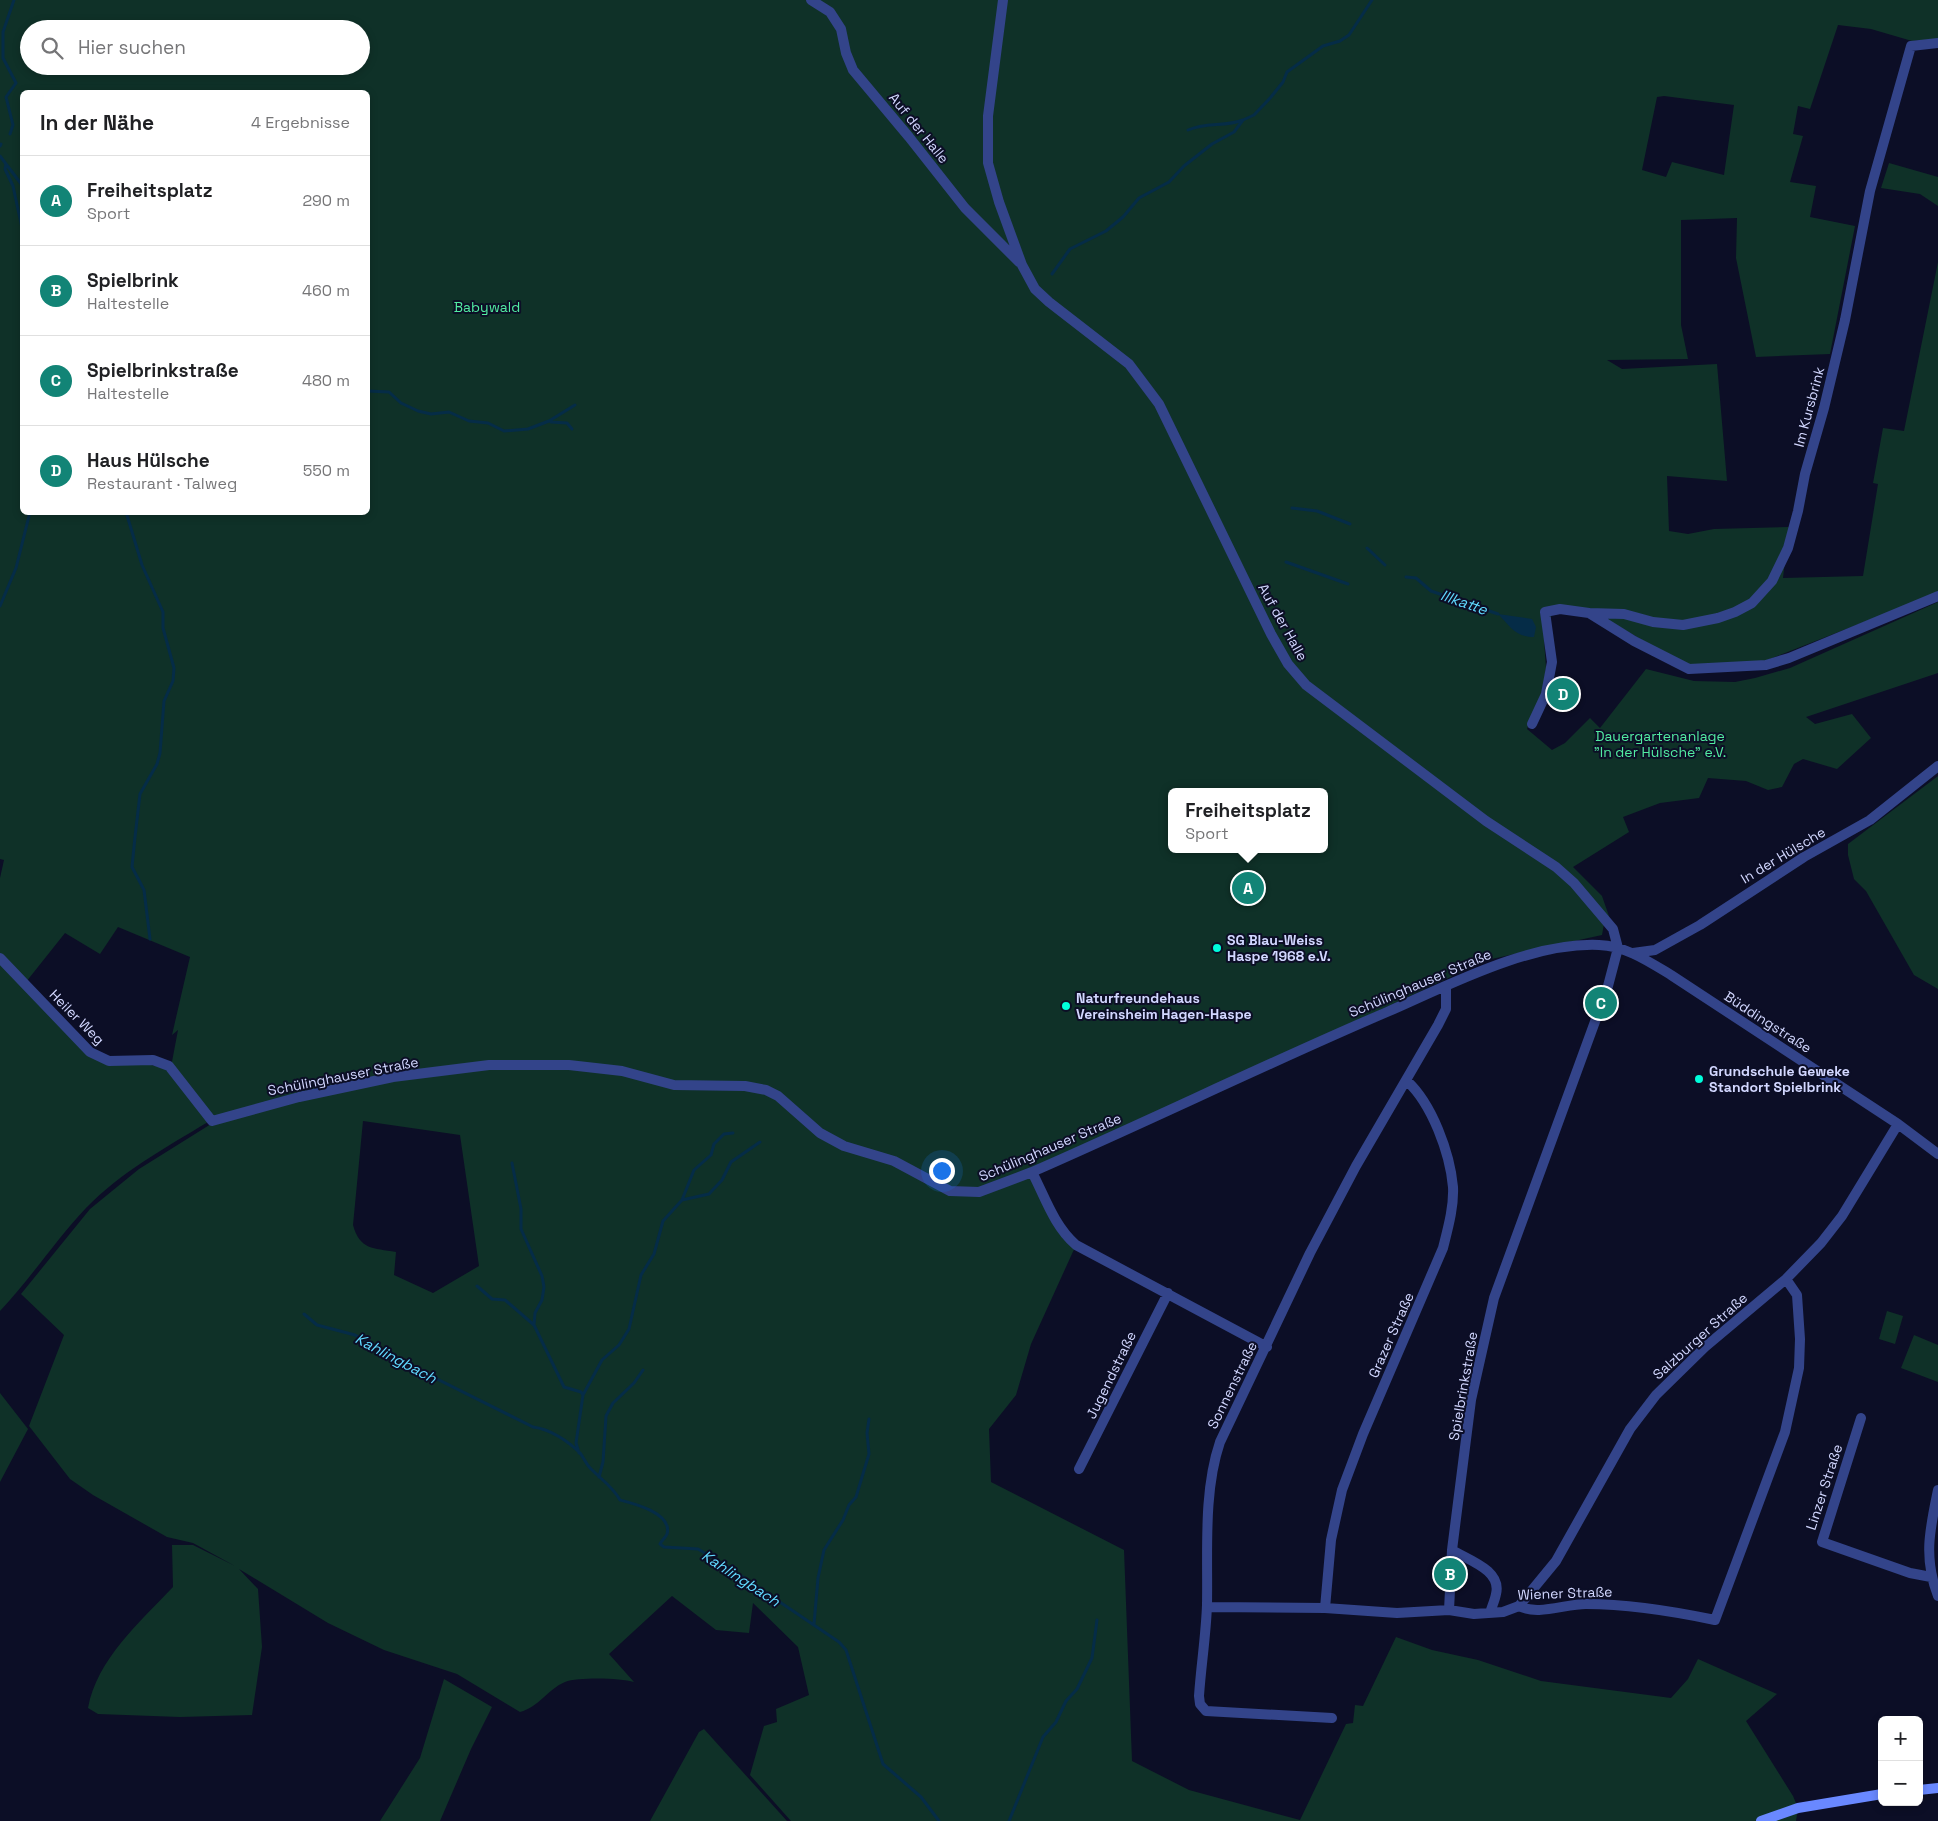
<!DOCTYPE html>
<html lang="de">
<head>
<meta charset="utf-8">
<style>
	body { margin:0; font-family:"Space Grotesk",sans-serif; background:#f2f2f2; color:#202124 }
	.controls { position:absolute; right:15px; bottom:15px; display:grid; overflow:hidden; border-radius:8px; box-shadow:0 2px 8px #0003 }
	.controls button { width:45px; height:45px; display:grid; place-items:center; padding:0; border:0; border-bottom:1px solid #e0e0e0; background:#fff; color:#202124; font:25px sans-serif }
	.you { position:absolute; left:941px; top:1170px; width:18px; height:18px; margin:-12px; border:4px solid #fff; border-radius:50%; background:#1a73e8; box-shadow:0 0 0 8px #1a73e833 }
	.badge { display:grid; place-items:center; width:32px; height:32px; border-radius:50%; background:#128476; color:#fff; font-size:16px; font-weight:700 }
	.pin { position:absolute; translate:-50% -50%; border:2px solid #fff; box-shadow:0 1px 5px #0006 }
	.popup { position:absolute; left:1168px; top:788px; width:160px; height:65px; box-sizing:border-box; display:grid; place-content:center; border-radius:8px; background:#fff; filter:drop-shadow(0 1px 4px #0005); font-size:16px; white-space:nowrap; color:#757577 }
	.popup b { font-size:19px; color:#202124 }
	.popup::after { content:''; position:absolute; left:50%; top:100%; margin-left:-10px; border:10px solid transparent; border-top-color:#fff }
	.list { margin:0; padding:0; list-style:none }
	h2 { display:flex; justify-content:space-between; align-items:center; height:65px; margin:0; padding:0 20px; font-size:21px }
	h2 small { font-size:16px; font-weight:400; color:#757577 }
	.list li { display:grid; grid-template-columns:32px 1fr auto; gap:15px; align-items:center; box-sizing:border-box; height:90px; padding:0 20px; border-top:1px solid #e0e0e0 }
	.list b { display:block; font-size:19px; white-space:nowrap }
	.list p { margin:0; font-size:16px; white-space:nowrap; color:#757577 }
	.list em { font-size:16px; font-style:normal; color:#757577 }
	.icon { flex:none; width:28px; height:28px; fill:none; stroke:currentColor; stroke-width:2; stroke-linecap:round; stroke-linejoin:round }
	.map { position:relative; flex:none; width:1938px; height:1821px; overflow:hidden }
	.search { position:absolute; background:#fff; box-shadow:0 2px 8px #0003; left:20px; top:20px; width:350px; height:55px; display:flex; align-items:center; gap:12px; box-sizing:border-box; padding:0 18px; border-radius:28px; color:#757577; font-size:19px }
	.panel { position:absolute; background:#fff; box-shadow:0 2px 8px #0003; left:20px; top:90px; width:350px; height:425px; border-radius:8px }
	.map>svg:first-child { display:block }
</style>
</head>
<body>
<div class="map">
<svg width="1938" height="1821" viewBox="0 0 1938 1821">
	<rect width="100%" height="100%" fill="#0c0e26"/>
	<!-- green -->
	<path fill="#0f3128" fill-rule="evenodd" d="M0 0H1938V39L1912 41 1871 29 1838 25 1810 109 1798 106 1793 134 1803 136 1790 182 1816 186 1810 217 1855 226 1830 354 1756 357 1736 258 1737 218 1681 220V325L1688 359 1607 360 1622 369 1717 364 1727 481 1667 476 1669 531 1688 534 1714 529 1789 527 1783 578 1863 576 1878 484 1873 483 1883 428 1904 431 1938 262V593L1762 662 1688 667 1591 610 1554 607 1544 640 1546 668 1543 689 1527 729 1552 750 1565 743 1590 718 1600 728 1646 669 1694 681 1735 682 1755 678 1790 668 1938 602V673L1806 717 1815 724 1852 714 1871 738 1837 769 1803 759 1794 764 1782 787 1768 790 1746 781 1708 778 1699 798 1660 803 1623 817 1629 832 1573 867 1602 896 1610 919 1604 924 1602 935 1487 960 1032 1172 1076 1245 1031 1344 1016 1395 989 1429 991 1482 1124 1550 1132 1761 1189 1790 1300 1820 1346 1724 1353 1723 1355 1705 1363 1706 1396 1637 1432 1650 1478 1660 1541 1681 1671 1698 1688 1679 1698 1659 1777 1694 1746 1721 1793 1796 1798 1808 1796 1821H791L750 1775 764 1726 777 1722 776 1709 809 1695 798 1647 753 1603 749 1633 716 1630 672 1596 609 1654 634 1682C620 1678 579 1677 565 1682 548 1689 539 1707 520 1712L457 1674 384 1650 328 1623 239 1569 258 1589 262 1647 252 1715 180 1717 98 1714 88 1708C97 1659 140 1622 173 1587L172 1545H193L235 1566 193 1543 167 1537 93 1495 70 1479 29 1426 64 1335 21 1294 90 1209 139 1169 211 1124 171 1067 178 1030 172 1035 190 957 118 927 100 954 65 933 26 982 0 954V878L4 860 0 859ZM29 29H361V66H29ZM22 92H368V512H22ZM1664 96 1734 105 1724 175 1672 162 1666 177 1642 170 1657 97ZM1172 792H1324V849H1172ZM363 1121 460 1135 479 1266 433 1293 394 1275 396 1252C373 1248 360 1250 353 1225Z
		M1889 163 1938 177V206L1920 194 1881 188Z
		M1938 776V989L1914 975 1866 891 1854 879 1848 855V844Z
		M0 961 88 1054 168 1068 208 1122C165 1148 121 1172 86 1208 55 1241 31 1278 0 1311Z
		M1887 1311 1903 1316 1895 1344 1879 1339Z
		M1914 1335 1938 1345V1382L1901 1368Z
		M0 1393 28 1429 0 1482Z
		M444 1679 492 1707 471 1749 440 1821H380L420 1758Z
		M704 1729 787 1821H650L699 1732Z"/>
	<!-- water -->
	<path fill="#052c47" d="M1498 614 1532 619 1536 627 1534 637C1515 637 1510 626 1498 614Z"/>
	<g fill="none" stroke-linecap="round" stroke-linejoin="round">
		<!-- stream -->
		<path stroke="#052c47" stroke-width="3" d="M1188 130C1206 122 1225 127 1243 120
			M10 134 13 125 6 97 16 83 3 58V32L14 0
			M0 146 1 144
			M0 156 6 164 5 169 13 186 22 228
			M6 164 22 185
			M22 266V268
			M1052 274 1070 249 1106 231 1123 217 1139 198 1169 182 1184 166 1212 144 1234 132 1243 120 1254 115 1271 97 1283 82 1287 72 1323 46 1340 41 1349 35 1372 0
			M368 391 389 392 401 403 418 411 431 414 449 412 469 421 488 423 504 431 528 429 549 421 575 405
			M551 422 567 423 572 429
			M1292 508 1317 511 1350 524
			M126 512 142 565 163 612V628L174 668 173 681 164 701 160 753 157 764 140 794 135 837 132 867 144 890 150 939
			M1367 548 1385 565
			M1286 562 1348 584
			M1406 577 1416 578 1431 591 1498 614
			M0 606 16 568 30 512
			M512 1163 521 1209V1229L542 1276 544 1287 542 1300 535 1313 534 1325 564 1387 581 1392 583 1395 576 1443 579 1453
			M682 1200 709 1194 722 1180 731 1162 760 1142
			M477 1286 492 1299 505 1300 534 1325
			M304 1314 317 1325 355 1335 411 1366 533 1427C550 1429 568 1441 580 1453 584 1458 586 1464 591 1469 601 1479 613 1487 620 1500 632 1503 673 1513 667 1534 666 1537 662 1540 660 1544L664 1547 698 1549 728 1567 839 1642 846 1650 883 1764 921 1797 939 1821
			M583 1395 602 1360 619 1345 629 1329 641 1275 654 1254 663 1221 682 1200 694 1170 711 1155 714 1144 724 1134 733 1133
			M599 1477 603 1462 606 1416 613 1403 634 1383 643 1370
			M814 1624 818 1578 824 1550 843 1520 849 1505 856 1497 869 1454 867 1433 869 1419
			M1009 1821 1043 1737 1056 1722 1066 1701 1077 1689 1092 1658 1097 1620"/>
		<!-- minor -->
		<path stroke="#33448a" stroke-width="10" d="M811 0 830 12 841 29 846 53 853 70 909 137 965 208 1019 262
			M1003 0 988 116V163L999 202 1022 265 1035 289 1049 302 1129 364 1159 404 1271 634 1288 664 1306 685 1486 821 1556 867 1574 883 1613 929 1618 948 1608 986 1494 1298 1471 1400 1452 1550 1449 1610
			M1589 613 1624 614 1653 622 1683 625 1718 618 1735 612 1752 603 1772 581 1788 548 1798 511 1805 474 1824 408 1845 320 1870 191 1911 46 1938 43
			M1532 724 1546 694 1552 662 1545 612 1560 609 1589 613 1634 641 1689 669 1766 665 1789 658 1938 596
			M1633 953 1655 950 1700 925 1804 857 1870 820 1938 766
			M0 958 90 1052 109 1061 153 1060 169 1066 212 1121 299 1097 393 1077 489 1065H569L622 1071 674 1085 745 1086 766 1090 778 1096 820 1133 844 1146 894 1161 950 1191 979 1192 1032 1172C1151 1120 1268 1063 1387 1012 1449 985 1530 942 1599 945 1626 946 1648 961 1671 975L1898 1124 1938 1154
			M1032 1172C1045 1197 1054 1226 1076 1245L1267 1347
			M1861 1418 1822 1542 1910 1573 1931 1577
			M1079 1469 1168 1293
			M1938 1490C1930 1529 1923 1557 1938 1596
			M1452 1550C1468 1560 1502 1570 1496 1594 1495 1600 1492 1606 1490 1613
			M1519 1606C1537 1616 1565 1604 1586 1604 1630 1604 1672 1611 1715 1620L1785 1432 1799 1368 1800 1339 1797 1295 1786 1279
			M1207 1607 1325 1608 1397 1613 1449 1610 1474 1614 1503 1612 1519 1606 1556 1561 1630 1429 1656 1395 1705 1347 1786 1279 1821 1243 1842 1216 1898 1124
			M1325 1608 1331 1540 1342 1490 1363 1434 1443 1248C1448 1228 1454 1207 1453 1187 1450 1153 1432 1104 1407 1081
			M1332 1718 1206 1711 1200 1704 1199 1696C1201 1666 1206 1635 1207 1605 1208 1553 1203 1492 1220 1442L1310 1253 1356 1166 1438 1025 1446 1009V986"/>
		<!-- secondary -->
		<path stroke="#6988ff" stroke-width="10" d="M1919 1790 1938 1788
			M1761 1821 1798 1808 1882 1794"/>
	</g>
	<!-- markers -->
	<g fill="#00fddb" stroke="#0c0e26" stroke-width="2">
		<circle cx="1217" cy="948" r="5"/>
		<circle cx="1066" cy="1006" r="5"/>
		<circle cx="1699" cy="1079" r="5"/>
	</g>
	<g text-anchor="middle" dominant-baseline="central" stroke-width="4" stroke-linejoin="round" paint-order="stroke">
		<!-- street labels -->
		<g font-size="14" fill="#d2d7ff" stroke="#0c0e26">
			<text transform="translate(919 128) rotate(51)">Auf der Halle</text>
			<text transform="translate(1809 407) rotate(-75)">Im Kursbrink</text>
			<text transform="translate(1283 622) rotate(61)">Auf der Halle</text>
			<text transform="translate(1783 855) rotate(-31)">In der Hülsche</text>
			<text transform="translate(1420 983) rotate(-23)">Schülinghauser Straße</text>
			<text transform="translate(77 1017) rotate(45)">Heiler Weg</text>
			<text transform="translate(1768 1022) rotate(33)">Büddingstraße</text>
			<text transform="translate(343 1076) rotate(-11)">Schülinghauser Straße</text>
			<text transform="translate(1050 1147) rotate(-23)">Schülinghauser Straße</text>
			<text transform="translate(1391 1335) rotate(-66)">Grazer Straße</text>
			<text transform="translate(1700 1336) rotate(-42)">Salzburger Straße</text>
			<text transform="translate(1111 1375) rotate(-64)">Jugendstraße</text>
			<text transform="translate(1232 1385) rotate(-64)">Sonnenstraße</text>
			<text transform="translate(1463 1386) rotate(-80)">Spielbrinkstraße</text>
			<text transform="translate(1824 1487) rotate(-72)">Linzer Straße</text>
			<text transform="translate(1565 1593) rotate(-2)">Wiener Straße</text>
		</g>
		<!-- park labels -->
		<g font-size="14" fill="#52eba1" stroke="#0c0e26">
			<text x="487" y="307">Babywald</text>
			<text x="1660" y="736">Dauergartenanlage<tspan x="1660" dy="16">"In der Hülsche" e.V.</tspan></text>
		</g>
		<!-- poi labels -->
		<g font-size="14" font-weight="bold" fill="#d2d7ff" stroke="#0c0e26" text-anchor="start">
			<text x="1227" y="940">SG Blau-Weiss<tspan x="1227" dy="16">Haspe 1968 e.V.</tspan></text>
			<text x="1076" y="998">Naturfreundehaus<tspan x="1076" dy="16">Vereinsheim Hagen-Haspe</tspan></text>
			<text x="1709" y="1071">Grundschule Geweke<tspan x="1709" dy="16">Standort Spielbrink</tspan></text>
		</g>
		<!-- water labels -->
		<g font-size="15" font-style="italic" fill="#60daff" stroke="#0c0e26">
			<text transform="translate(1464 602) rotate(19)">Illkatte</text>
			<text transform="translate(396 1358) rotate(28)">Kahlingbach</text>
			<text transform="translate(741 1578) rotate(33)">Kahlingbach</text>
		</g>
	</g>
</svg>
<div class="controls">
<button>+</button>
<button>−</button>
</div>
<div class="you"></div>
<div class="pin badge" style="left:1248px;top:888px">A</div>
<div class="popup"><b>Freiheitsplatz</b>Sport</div>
<div class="pin badge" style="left:1450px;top:1574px">B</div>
<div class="pin badge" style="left:1601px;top:1003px">C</div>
<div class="pin badge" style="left:1563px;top:694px">D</div>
<div class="search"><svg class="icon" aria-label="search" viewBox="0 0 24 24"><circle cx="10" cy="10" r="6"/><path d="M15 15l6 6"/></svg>Hier suchen</div>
<section class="panel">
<h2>In der Nähe<small>4 Ergebnisse</small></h2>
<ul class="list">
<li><span class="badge">A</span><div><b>Freiheitsplatz</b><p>Sport</p></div><em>290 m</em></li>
<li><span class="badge">B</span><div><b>Spielbrink</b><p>Haltestelle</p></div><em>460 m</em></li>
<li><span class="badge">C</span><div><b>Spielbrinkstraße</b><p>Haltestelle</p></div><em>480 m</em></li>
<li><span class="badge">D</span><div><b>Haus Hülsche</b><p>Restaurant · Talweg</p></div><em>550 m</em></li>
</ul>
</section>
</div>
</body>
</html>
